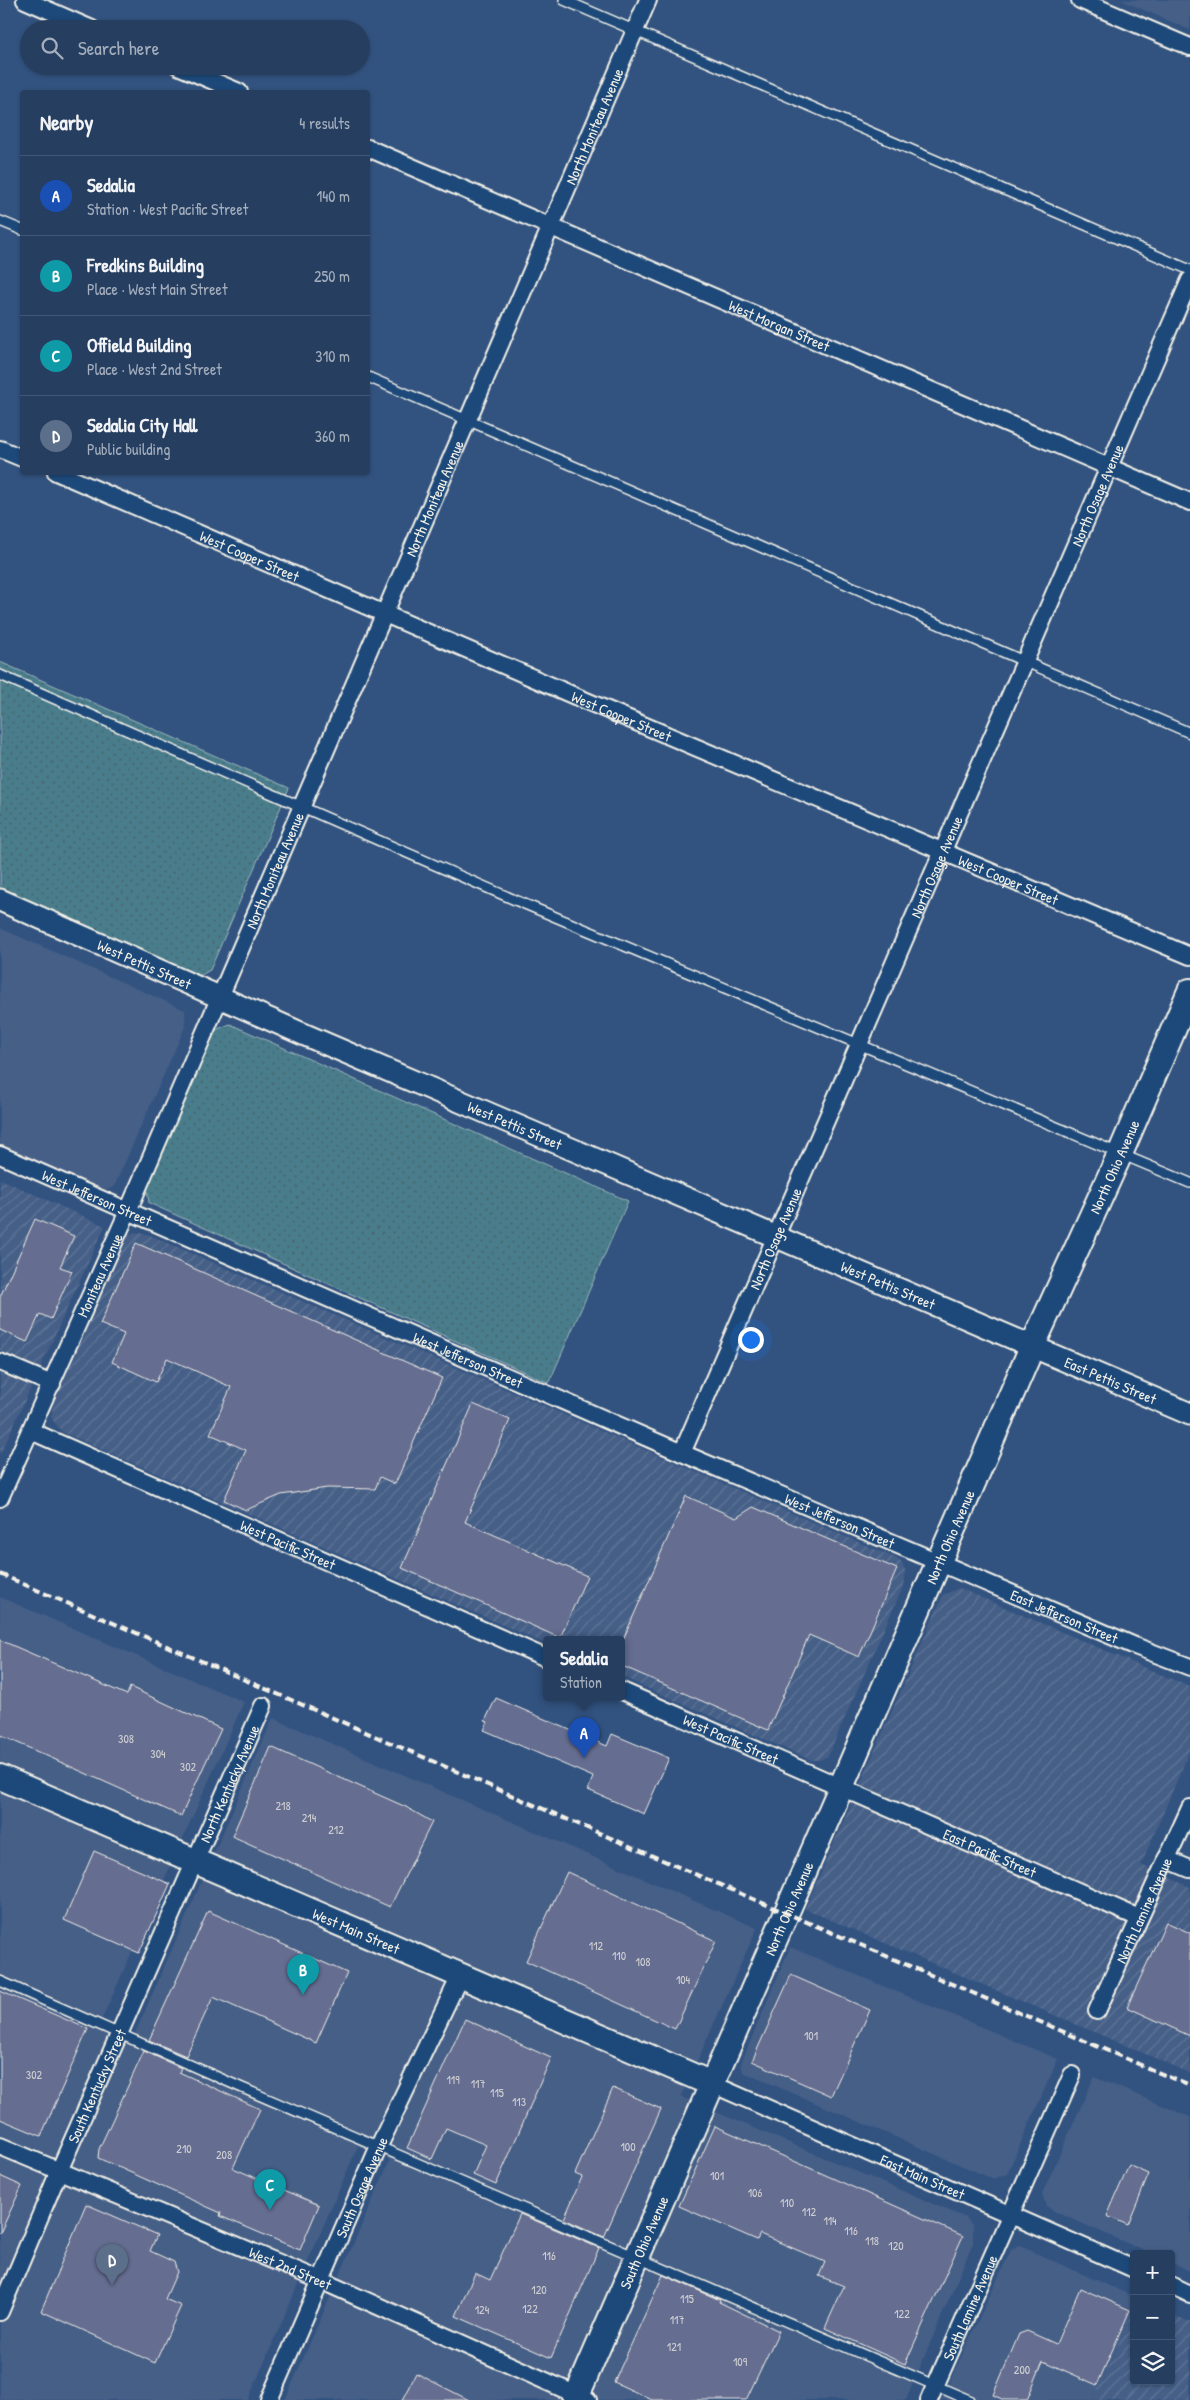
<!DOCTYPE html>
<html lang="en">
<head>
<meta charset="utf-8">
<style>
	body { margin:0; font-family:"Patrick Hand",sans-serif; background:#324969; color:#f1f3f6 }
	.controls { position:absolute; right:15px; bottom:15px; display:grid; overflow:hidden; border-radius:5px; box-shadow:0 1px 4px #0004 }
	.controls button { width:45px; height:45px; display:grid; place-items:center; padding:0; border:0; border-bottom:1px solid #425775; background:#263e60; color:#f1f3f6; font:25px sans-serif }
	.you { position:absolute; left:750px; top:1339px; width:18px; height:18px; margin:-12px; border:4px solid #fff; border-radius:50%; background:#1a73e8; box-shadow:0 0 0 8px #1a73e833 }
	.badge { display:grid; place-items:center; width:32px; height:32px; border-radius:50%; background:#e797bd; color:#fff; font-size:16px; font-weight:700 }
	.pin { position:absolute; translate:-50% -41px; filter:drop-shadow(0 1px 2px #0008) }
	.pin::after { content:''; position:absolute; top:26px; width:18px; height:15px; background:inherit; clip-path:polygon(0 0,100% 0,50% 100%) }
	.popup { position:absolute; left:543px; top:1636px; width:82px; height:65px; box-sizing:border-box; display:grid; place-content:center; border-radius:5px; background:#263e60; filter:drop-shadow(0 1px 4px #0005); font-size:16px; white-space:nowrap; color:#a4aebd }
	.popup b { font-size:19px; color:#f1f3f6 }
	.popup::after { content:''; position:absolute; left:50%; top:100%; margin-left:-10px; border:10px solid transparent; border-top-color:#263e60 }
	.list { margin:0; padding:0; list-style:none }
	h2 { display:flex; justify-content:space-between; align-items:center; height:65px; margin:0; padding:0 20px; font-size:21px }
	h2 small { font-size:16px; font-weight:400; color:#a4aebd }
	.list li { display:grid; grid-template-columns:32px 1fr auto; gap:15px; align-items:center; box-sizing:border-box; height:80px; padding:0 20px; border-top:1px solid #425775 }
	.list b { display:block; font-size:19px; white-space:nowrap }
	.list p { margin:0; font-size:16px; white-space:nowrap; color:#a4aebd }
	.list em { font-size:16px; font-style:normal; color:#a4aebd }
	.icon { flex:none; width:28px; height:28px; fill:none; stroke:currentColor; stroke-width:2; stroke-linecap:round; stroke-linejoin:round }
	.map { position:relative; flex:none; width:1190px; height:2400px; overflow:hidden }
	.search { position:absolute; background:#263e60; box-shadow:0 1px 4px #0004; left:20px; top:20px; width:350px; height:55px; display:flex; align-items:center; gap:12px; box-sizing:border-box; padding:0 18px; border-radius:28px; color:#a4aebd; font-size:19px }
	.panel { position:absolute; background:#263e60; box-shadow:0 1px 4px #0004; left:20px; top:90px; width:350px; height:385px; border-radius:5px }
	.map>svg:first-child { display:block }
</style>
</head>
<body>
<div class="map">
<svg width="1190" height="2400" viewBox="0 0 1190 2400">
	<defs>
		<pattern id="industrial-furrows" width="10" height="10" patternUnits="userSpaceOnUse" patternTransform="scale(1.25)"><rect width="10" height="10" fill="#455e87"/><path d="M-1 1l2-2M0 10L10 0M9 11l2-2" fill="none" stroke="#607698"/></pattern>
		<pattern id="grass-dots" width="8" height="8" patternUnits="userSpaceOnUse" patternTransform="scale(1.25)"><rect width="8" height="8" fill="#487d8c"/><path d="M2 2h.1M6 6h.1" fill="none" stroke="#48656c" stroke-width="1.8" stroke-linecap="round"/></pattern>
	</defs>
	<rect width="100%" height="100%" fill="#325380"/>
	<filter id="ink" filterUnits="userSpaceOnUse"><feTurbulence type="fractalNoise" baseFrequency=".02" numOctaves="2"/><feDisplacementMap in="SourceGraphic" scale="10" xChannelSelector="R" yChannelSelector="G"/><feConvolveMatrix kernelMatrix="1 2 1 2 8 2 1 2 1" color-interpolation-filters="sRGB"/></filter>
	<g filter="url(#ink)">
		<!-- built -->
		<path fill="#455e87" d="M1121 0H1190V30Z
			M0 928 185 1010V1027L114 1187 99 1193 0 1149Z
			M0 1597 244 1702 97 2030 130 2045 273 1718 757 1928 681 2097 966 2218 973 2226V2243L906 2400H285L390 2160 358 2146 248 2400H0Z
			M790 1947 1058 2059 1007 2174 993 2179 743 2072 741 2063Z
			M1094 2077 1190 2117V2271L1171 2263V2254H1151L1054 2211 1046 2206 1042 2194Z
			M1020 2246 1134 2297V2309L1093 2400H941L1011 2250Z"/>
		<!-- industrial -->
		<path fill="url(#industrial-furrows)" d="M0 1179 105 1226 0 1455Z
			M134 1232 147 1234 900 1560 905 1570V1582L828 1756 820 1760H811L622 1677V1639H546V1644L62 1432 51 1418 53 1405 127 1236Z
			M959 1588 1190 1687V1750L1141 1865 1190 1887V2073L805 1909 943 1595Z
			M1134 2309V2381H1171V2314L1190 2322V2400H1093Z"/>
		<!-- grass -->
		<path fill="url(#grass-dots)" stroke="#9eb7ba" d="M0 662 289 788 210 970 196 978 0 890Z
			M230 1024 628 1201 549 1383 149 1203 146 1180 213 1031Z"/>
		<!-- building -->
		<path fill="#656d91" stroke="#f4f1e8" d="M35 1219 74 1236 60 1267 72 1271 51 1319 40 1314 27 1342 0 1330V1297Z
			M136 1243 442 1378 395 1484 380 1477 375 1489 327 1488 281 1495 246 1510 224 1500 246 1450 210 1434 231 1387 167 1358 156 1382 112 1362 124 1334 100 1324Z
			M473 1404 510 1420 465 1522 587 1576 560 1638 402 1568Z
			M686 1496 736 1518 753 1507 897 1569 859 1657 809 1635 768 1730 622 1666V1642Z
			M0 1640 127 1695 130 1687 221 1729 181 1816 0 1735Z
			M496 1698 607 1746 612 1734 669 1758 644 1814 588 1790 593 1777 484 1730 488 1722 485 1721Z
			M271 1747 406 1807 432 1822 390 1907 232 1836Z
			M94 1851 170 1884 139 1953 64 1920Z
			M567 1872 716 1941 675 2029 526 1961Z
			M208 1911 347 1973 316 2043 213 1997 186 2056 149 2040Z
			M1166 1922 1190 1933V2036L1127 2007Z
			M791 1975 870 2010 831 2096 752 2061Z
			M0 1991 88 2029 41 2136 0 2119Z
			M465 2019 551 2058 496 2185 473 2175 486 2145 446 2128 432 2159 407 2148Z
			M144 2051 181 2068 179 2072 260 2109 233 2168 319 2205 300 2250 220 2216 221 2213 98 2158 99 2149Z
			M613 2088 661 2109 604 2237 564 2219 582 2177 575 2174Z
			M715 2126 963 2236 905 2364 825 2328 844 2286 819 2276 825 2262 760 2234 757 2240 679 2206Z
			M1129 2165 1149 2174 1128 2225 1107 2216Z
			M0 2176 22 2186 0 2233Z
			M86 2204 157 2235 150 2251 174 2262 177 2272 165 2299 181 2306 155 2363 41 2311Z
			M520 2214 599 2248 551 2358 456 2316 475 2273 490 2280Z
			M663 2275 720 2300 719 2302 779 2331 746 2400H652L614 2382Z
			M1080 2288 1130 2310 1097 2385 1043 2361 1027 2400H1004L993 2395 1019 2334 1027 2331 1056 2344Z
			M416 2373 469 2400H402Z"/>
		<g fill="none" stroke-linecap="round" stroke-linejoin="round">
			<!-- service casing -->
			<g stroke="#f4f1e8" stroke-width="12">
				<path id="service" d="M564 0 1190 270
					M0 221 22 230
					M368 377 1190 733
					M0 675 515 900 1190 1183
					M0 1981 240 2087 969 2400"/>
			</g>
			<!-- minor casing -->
			<g stroke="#f4f1e8" stroke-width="20">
				<g id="minor">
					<path d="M25 0 92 29"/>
					<path d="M1080 0 1190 47"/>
					<path d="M178 66 239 92"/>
					<path id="s1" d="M368 148 1190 502"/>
					<path d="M0 449 22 458"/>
					<path id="s2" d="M56 472 591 703 1190 956"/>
					<path id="s3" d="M0 1155 682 1453 1135 1646 1190 1667"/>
					<path d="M0 1362 52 1384"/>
					<path id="s4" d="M31 1431 546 1658"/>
					<path id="s5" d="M682 1453 1190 280"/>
					<path id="s6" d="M0 1498 128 1211 648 0"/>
					<path id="s7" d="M622 1691 1139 1918"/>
					<path d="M1166 1859 1190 1869"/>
					<path id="s8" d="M1097 2011 1190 1808"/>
					<path id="s9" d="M712 2084 1134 2269"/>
					<path id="s10" d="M0 2146 322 2281 588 2400"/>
					<path d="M1171 2285 1190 2294"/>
					<path id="s11" d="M0 2312 59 2171 263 1706"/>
					<path id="s12" d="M269 2400 379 2146 460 1976"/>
					<path id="s13" d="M929 2400 1072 2075"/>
				</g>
			</g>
			<!-- tertiary casing -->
			<g stroke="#f4f1e8" stroke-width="25">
				<g id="tertiary">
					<path id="s14" d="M0 900 296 1031 1190 1414"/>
				</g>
			</g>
			<!-- secondary casing -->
			<g stroke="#f4f1e8" stroke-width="28">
				<g id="secondary">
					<path id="s15" d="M0 1777 712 2084"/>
					<path id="s16" d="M575 2400 1032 1347 1120 1154 1190 991"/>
				</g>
			</g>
			<!-- service -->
			<use href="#service" stroke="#1f4a7a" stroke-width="9"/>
			<!-- minor -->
			<use href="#minor" stroke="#1f4a7a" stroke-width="16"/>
			<!-- tertiary -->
			<use href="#tertiary" stroke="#1f4a7a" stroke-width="21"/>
			<!-- secondary -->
			<use href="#secondary" stroke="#1f4a7a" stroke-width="24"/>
			<!-- rail -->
			<path stroke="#f4f1e8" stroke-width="4" stroke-dasharray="8 4" stroke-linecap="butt" d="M0 1574 578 1824 1190 2086"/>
		</g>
	</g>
	<g text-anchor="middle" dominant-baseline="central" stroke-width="4" stroke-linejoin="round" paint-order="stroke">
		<!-- number labels -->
		<g font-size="12" fill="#d0d0d2">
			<text x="126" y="1738">308</text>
			<text x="158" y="1753">304</text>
			<text x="188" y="1766">302</text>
			<text x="283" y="1805">218</text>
			<text x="309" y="1817">214</text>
			<text x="336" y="1829">212</text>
			<text x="596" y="1945">112</text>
			<text x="619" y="1955">110</text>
			<text x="643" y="1961">108</text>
			<text x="683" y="1979">104</text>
			<text x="811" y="2035">101</text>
			<text x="34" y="2074">302</text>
			<text x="453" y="2079">119</text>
			<text x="478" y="2083">117</text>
			<text x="497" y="2092">115</text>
			<text x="519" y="2101">113</text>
			<text x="628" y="2146">100</text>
			<text x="184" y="2148">210</text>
			<text x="224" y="2154">208</text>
			<text x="717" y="2175">101</text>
			<text x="755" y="2192">106</text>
			<text x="787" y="2202">110</text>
			<text x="809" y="2211">112</text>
			<text x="830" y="2220">114</text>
			<text x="851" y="2230">116</text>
			<text x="872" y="2240">118</text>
			<text x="896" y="2245">120</text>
			<text x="549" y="2255">116</text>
			<text x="539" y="2289">120</text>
			<text x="687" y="2298">115</text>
			<text x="530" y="2308">122</text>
			<text x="482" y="2309">124</text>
			<text x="902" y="2313">122</text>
			<text x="677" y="2319">117</text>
			<text x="674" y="2346">121</text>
			<text x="740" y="2361">109</text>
			<text x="1022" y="2369">200</text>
		</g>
		<!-- street labels -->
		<g font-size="15" fill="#f4f1e8" stroke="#1f4a7a">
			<text stroke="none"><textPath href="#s6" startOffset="1495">North Moniteau Avenue</textPath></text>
			<text stroke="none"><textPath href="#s1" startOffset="448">West Morgan Street</textPath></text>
			<text stroke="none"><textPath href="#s5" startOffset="1044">North Osage Avenue</textPath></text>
			<text stroke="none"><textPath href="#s6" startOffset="1090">North Moniteau Avenue</textPath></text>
			<text stroke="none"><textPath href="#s2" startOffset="211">West Cooper Street</textPath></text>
			<text stroke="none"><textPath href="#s2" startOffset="616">West Cooper Street</textPath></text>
			<text stroke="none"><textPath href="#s5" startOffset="639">North Osage Avenue</textPath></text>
			<text stroke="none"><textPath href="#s6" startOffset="685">North Moniteau Avenue</textPath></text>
			<text stroke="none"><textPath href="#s2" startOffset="1036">West Cooper Street</textPath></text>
			<text stroke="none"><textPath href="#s14" startOffset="158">West Pettis Street</textPath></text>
			<text stroke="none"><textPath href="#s14" startOffset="562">West Pettis Street</textPath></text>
			<text stroke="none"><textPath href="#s16" startOffset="1346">North Ohio Avenue</textPath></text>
			<text stroke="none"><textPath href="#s3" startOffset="106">West Jefferson Street</textPath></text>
			<text stroke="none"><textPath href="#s5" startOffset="234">North Osage Avenue</textPath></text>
			<text stroke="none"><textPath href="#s6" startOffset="244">Moniteau Avenue</textPath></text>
			<text stroke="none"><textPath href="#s14" startOffset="968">West Pettis Street</textPath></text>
			<text stroke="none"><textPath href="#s3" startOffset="511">West Jefferson Street</textPath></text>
			<text stroke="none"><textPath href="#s14" startOffset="1210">East Pettis Street</textPath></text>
			<text stroke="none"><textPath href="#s3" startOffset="916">West Jefferson Street</textPath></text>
			<text stroke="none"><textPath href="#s16" startOffset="941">North Ohio Avenue</textPath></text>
			<text stroke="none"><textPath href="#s4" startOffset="281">West Pacific Street</textPath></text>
			<text stroke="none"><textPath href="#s3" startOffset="1160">East Jefferson Street</textPath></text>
			<text stroke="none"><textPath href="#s7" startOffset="119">West Pacific Street</textPath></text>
			<text stroke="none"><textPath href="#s11" startOffset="576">North Kentucky Avenue</textPath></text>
			<text stroke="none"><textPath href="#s7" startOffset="402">East Pacific Street</textPath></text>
			<text stroke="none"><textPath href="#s16" startOffset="536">North Ohio Avenue</textPath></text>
			<text stroke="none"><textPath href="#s8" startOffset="111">North Lamine Avenue</textPath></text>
			<text stroke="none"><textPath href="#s15" startOffset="388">West Main Street</textPath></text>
			<text stroke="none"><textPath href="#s11" startOffset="246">South Kentucky Street</textPath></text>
			<text stroke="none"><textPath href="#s9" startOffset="230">East Main Street</textPath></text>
			<text stroke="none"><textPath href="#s12" startOffset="232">South Osage Avenue</textPath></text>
			<text stroke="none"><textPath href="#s16" startOffset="172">South Ohio Avenue</textPath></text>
			<text stroke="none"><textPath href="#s10" startOffset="315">West 2nd Street</textPath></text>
			<text stroke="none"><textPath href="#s13" startOffset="101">South Lamine Avenue</textPath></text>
		</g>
	</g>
</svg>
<div class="controls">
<button>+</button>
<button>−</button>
<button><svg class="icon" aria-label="layers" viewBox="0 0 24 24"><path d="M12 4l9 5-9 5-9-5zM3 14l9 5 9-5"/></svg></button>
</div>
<div class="you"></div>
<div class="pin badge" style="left:584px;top:1758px;background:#1a4fb4">A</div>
<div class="popup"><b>Sedalia</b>Station</div>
<div class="pin badge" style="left:303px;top:1995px;background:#0f9aa8">B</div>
<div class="pin badge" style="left:270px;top:2210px;background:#0f9aa8">C</div>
<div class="pin badge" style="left:112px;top:2285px;background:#5c6f8a">D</div>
<div class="search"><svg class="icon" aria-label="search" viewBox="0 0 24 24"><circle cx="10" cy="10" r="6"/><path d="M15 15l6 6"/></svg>Search here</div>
<section class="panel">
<h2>Nearby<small>4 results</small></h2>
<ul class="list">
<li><span class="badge" style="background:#1a4fb4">A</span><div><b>Sedalia</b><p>Station · West Pacific Street</p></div><em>140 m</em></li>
<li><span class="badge" style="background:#0f9aa8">B</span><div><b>Fredkins Building</b><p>Place · West Main Street</p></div><em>250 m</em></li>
<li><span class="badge" style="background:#0f9aa8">C</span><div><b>Offield Building</b><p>Place · West 2nd Street</p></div><em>310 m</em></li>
<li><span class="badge" style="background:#5c6f8a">D</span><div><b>Sedalia City Hall</b><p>Public building</p></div><em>360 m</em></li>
</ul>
</section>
</div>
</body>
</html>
